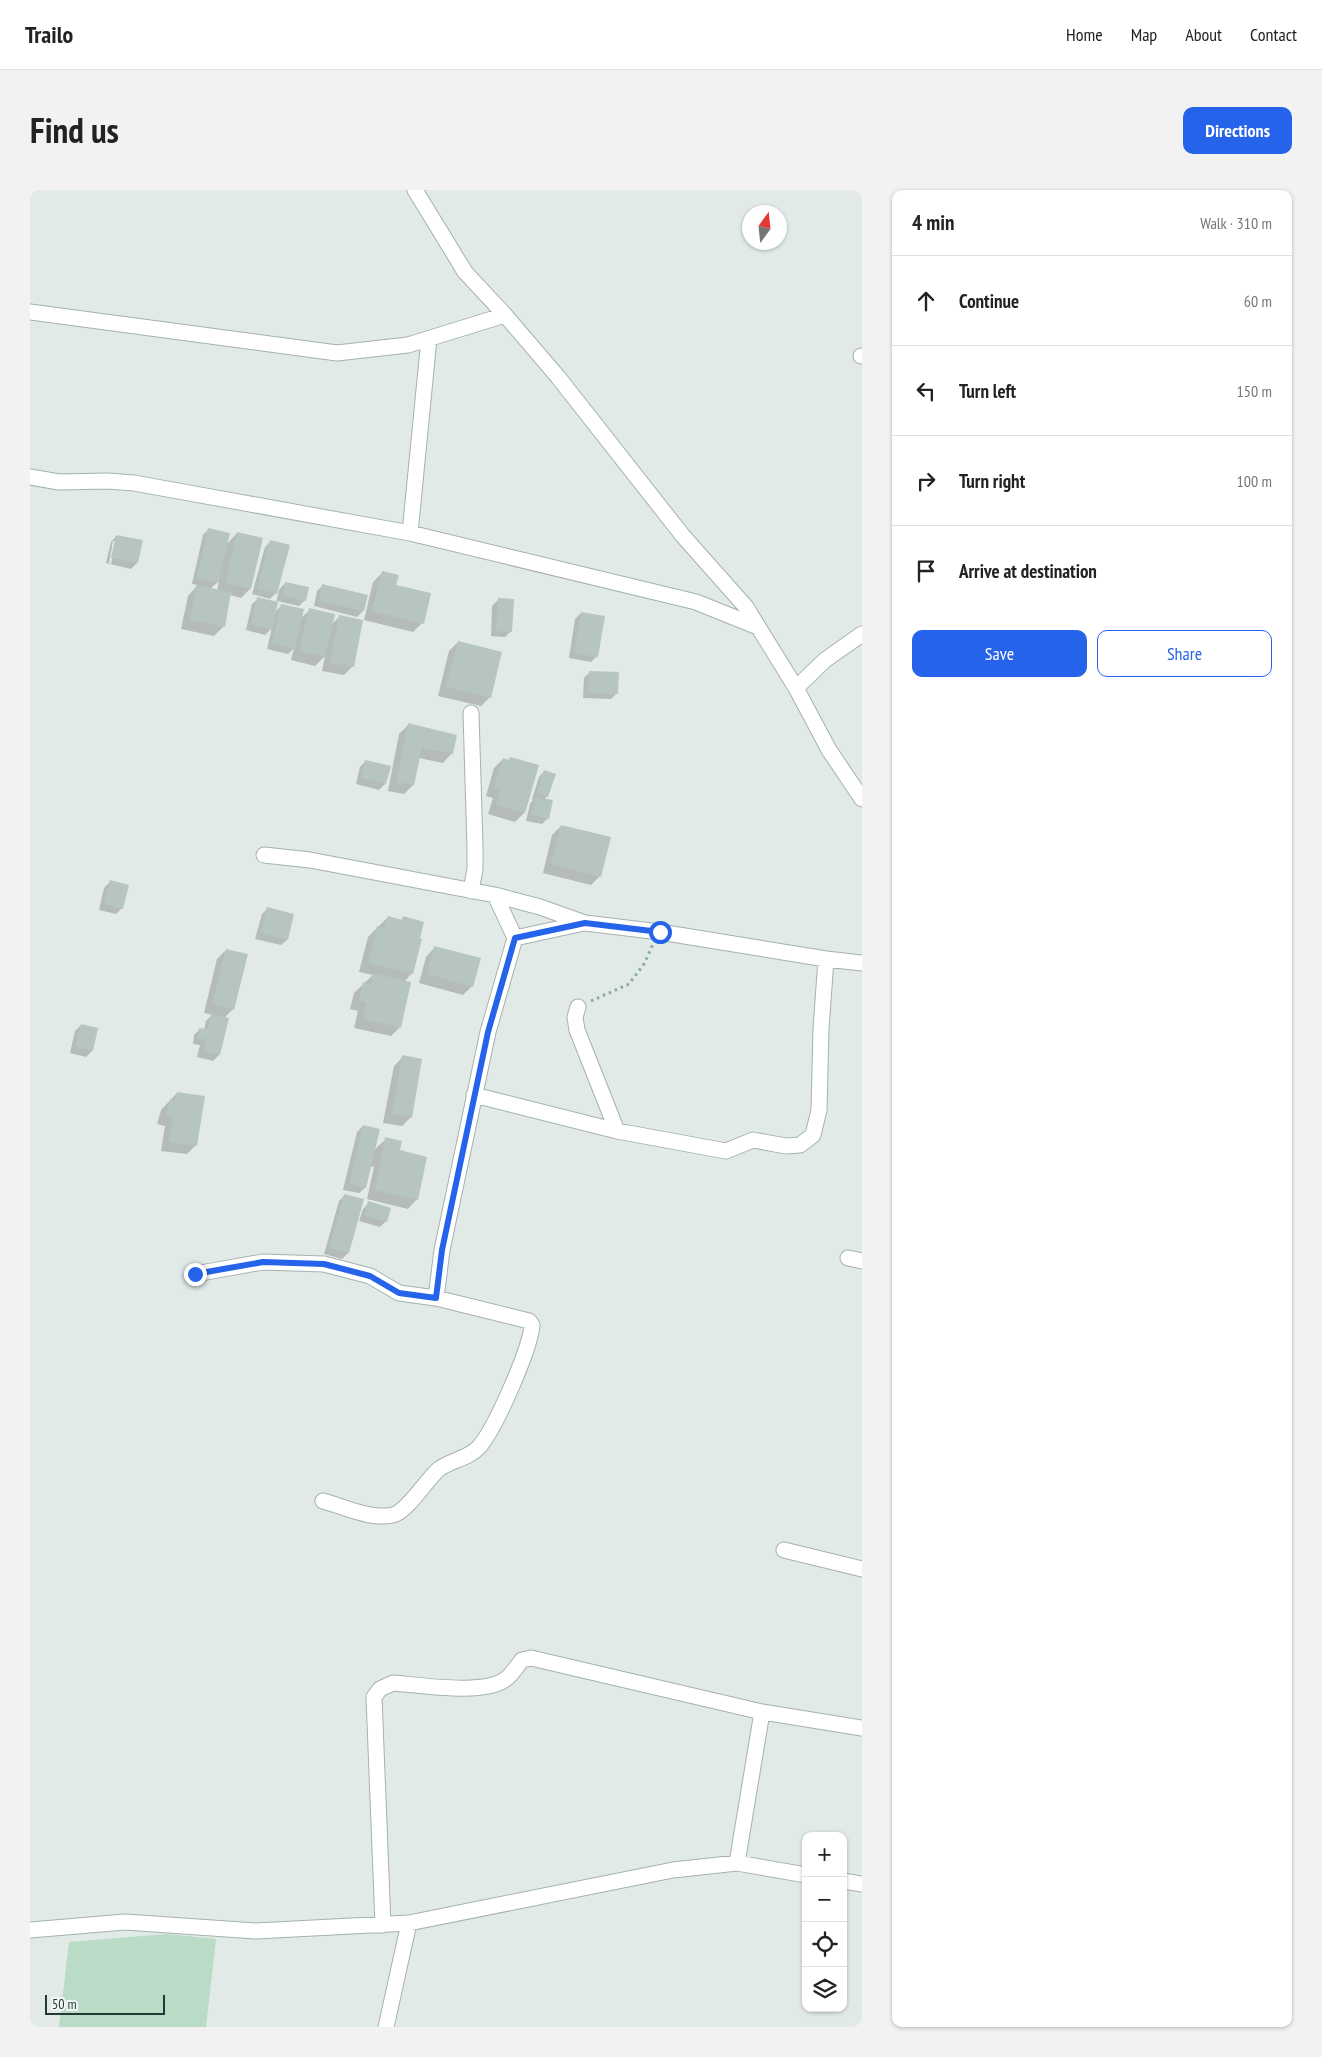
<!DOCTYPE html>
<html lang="en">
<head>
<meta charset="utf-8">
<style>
	body { margin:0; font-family:"PT Sans Narrow",sans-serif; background:#f2f2f2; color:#222 }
	.controls { position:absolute; right:15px; bottom:15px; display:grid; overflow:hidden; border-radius:10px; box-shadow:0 1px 4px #0004 }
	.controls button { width:45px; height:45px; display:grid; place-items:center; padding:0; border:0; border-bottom:1px solid #e0e0e0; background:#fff; color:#222; font:25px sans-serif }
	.compass { position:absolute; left:712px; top:15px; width:45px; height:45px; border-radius:50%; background:#fff; box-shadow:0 1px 4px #0004; rotate:15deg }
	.scale { position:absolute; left:15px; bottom:12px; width:120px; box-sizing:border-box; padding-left:5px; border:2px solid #223a36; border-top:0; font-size:14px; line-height:18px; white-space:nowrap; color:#223a36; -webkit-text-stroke:4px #f1f7f5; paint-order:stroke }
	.stop { position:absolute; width:15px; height:15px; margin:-11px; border:4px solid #2563eb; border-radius:50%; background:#fff }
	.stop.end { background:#2563eb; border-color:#fff; box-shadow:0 1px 5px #0008 }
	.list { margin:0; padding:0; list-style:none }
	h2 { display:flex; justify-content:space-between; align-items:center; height:65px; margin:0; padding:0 20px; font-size:21px }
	h2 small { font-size:16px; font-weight:400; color:#767676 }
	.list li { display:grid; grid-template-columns:32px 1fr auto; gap:15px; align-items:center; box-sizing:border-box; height:90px; padding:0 20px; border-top:1px solid #e0e0e0 }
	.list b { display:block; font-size:19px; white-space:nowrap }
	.list em { font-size:16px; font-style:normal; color:#767676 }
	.actions { display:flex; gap:10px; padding:15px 20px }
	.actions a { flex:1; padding:11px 0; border:1px solid #2563eb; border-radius:10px; text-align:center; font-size:18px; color:#2563eb }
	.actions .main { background:#2563eb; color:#fff }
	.icon { flex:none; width:28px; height:28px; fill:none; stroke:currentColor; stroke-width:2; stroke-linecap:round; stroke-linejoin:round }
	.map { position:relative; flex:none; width:832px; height:1837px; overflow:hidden; border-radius:10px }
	header { display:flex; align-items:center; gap:30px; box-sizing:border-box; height:70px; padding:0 25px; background:#fff; border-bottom:1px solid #e0e0e0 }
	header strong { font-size:24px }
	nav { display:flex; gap:28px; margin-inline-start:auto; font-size:18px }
	.intro { display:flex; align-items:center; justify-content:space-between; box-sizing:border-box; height:120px; padding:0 30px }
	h1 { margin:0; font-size:35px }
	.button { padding:12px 22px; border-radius:10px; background:#2563eb; color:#fff; font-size:18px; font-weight:700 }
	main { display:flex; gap:30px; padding:0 30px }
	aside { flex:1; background:#fff; border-radius:10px; box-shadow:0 1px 4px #0004 }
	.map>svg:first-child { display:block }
</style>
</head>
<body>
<header>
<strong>Trailo</strong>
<nav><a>Home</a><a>Map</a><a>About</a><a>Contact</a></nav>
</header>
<div class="intro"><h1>Find us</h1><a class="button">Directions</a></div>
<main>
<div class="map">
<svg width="832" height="1837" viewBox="0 0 832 1837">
	<rect width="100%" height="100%" fill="#e1eae7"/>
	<!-- green -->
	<path fill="#badbc6" d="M137 1744 186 1749 176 1837H29L39 1752Z"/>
	<!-- shadow -->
	<path fill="#0003" fill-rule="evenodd" d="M179 339 196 355 207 343 220 399 211 408 200 405 193 437 184 446 151 439 158 406 168 395 162 394 173 345ZM189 391 187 401 180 399Z
		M86 346 107 373 101 379 76 373 81 352ZM83 351H86L81 374 79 373Z
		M241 351 247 402 255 393 275 410 269 416 247 411 245 422 252 415 270 429 280 420 302 434 309 427 323 476 314 485 292 481 295 466 285 476 261 470 264 458 258 464 237 459 242 438 235 445 216 440 222 414 228 409 246 413 249 400 240 409 222 404 235 357Z
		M352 383 365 395 392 433 383 442 334 430 343 392Z
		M293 395 333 421 327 427 284 416 287 401Z
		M468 410 481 441 475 447 461 446 462 416Z
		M551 423 567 466 561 472 539 468 545 429Z
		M428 452 460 507 451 516 408 506 419 461Z
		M560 482 586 504 581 509 553 508 554 488Z
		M378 535 422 563 413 573 389 568 383 595 374 604 358 601 369 544Z
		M480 568 494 623 485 632 458 624 463 608 456 606 464 578 473 569 478 571Z
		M336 571 355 594 349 600 326 594 330 577Z
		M514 581 517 606 514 610 518 628 512 634 496 631 500 614 503 610 502 609 509 587Z
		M531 636 570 686 561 695 513 683 522 645Z
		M80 692 92 718 86 724 69 720 74 698Z
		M238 718 257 750 251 755 225 749 232 724Z
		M358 727 370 731 373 728 388 750 382 783 374 792 370 837 361 846 324 838 328 821 320 819 324 803 343 785 329 782 338 747Z
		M405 757 442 796 433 805 389 793 396 767Z
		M196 760 203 819 194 828 197 829 189 865 183 871 167 867 170 855 163 854 164 845 170 839 174 840 176 831 182 825 174 823 187 769Z
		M51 835 67 839 62 861 56 867 40 863 45 841Z
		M373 867 381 927 372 936 353 933 364 876Z
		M147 903 166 955 157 964 131 961 135 936 127 934 131 920Z
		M333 936 343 961 356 949 368 961 387 1009 378 1019 337 1009 344 977 340 976 335 998 329 1003 313 1000 327 942Z
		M315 1005 332 1010 318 1063 312 1069 294 1064 309 1011Z
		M339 1013 356 1031 350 1037 329 1031 333 1019Z"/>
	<!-- building -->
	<path fill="#b6c5c0" d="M178 338 200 343 188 393 167 388Z
		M207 342 233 348 221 399 195 393Z
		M86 345 113 350 108 373 81 368Z
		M240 350 260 355 247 404 227 398Z
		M352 381 369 385 366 395 401 403 394 434 342 421Z
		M255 392 279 397 276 411 252 405Z
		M292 394 338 405 334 421 289 411Z
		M166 395 201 402 195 437 160 430Z
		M227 407 248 412 242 440 221 434Z
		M468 408 484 409 482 442 466 441Z
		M251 414 274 419 265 459 242 453Z
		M279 418 305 424 295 467 269 461Z
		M551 422 575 426 568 467 544 463Z
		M309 425 333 430 324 477 300 473Z
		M428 451 472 462 461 508 416 497Z
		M559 481 589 482 588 504 558 503Z
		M378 533 427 545 423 564 392 558 384 595 366 592Z
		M480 567 509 575 495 623 466 615 471 599 464 597 473 568 479 570Z
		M335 570 361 576 356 594 331 588Z
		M514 580 526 584 518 607 507 603Z
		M505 607 523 610 519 629 501 625Z
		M531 635 581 647 571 687 521 674Z
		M80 690 99 695 93 719 74 714Z
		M237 717 264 724 258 750 230 743Z
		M358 726 372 730 373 726 394 732 390 749H392L383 784 338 773 347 736 354 738Z
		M404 756 451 768 443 797 397 784Z
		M196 759 218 764 204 820 182 814Z
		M343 783 381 792 371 838 333 829 336 812 329 811 333 792 340 794Z
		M181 824 199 828 190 865 173 861 176 849H168L169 838 178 839Z
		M51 834 68 838 63 861 45 857Z
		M372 865 392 869 382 928 362 924Z
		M147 902 175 906 167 956 139 952 143 927 136 925 140 909 145 911Z
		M333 935 350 939 336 998 319 994Z
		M355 947 372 951 370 960 397 967 388 1010 345 1000Z
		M314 1004 334 1009 319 1063 299 1058Z
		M338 1011 361 1018 357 1032 334 1025Z"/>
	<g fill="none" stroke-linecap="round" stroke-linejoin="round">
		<!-- minor casing -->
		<g stroke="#a4b2ae" stroke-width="17">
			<path id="minor" d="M385 0 435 82 475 125 528 187 653 346 716 417 766 498 799 560 832 609
				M0 122 307 163 378 155 475 125
				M831 166H832
				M0 287 29 292 77 291 104 293 380 343 666 412 728 437
				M380 343 399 149
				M766 498 795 470 832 444
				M441 523 445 657V679L441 701
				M234 665 280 670 465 705 510 717 555 733 630 742 796 769 832 773
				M485 748 554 733
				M548 817 545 827 547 840 587 941
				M444 905 587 941 696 961 723 950 756 956 770 955 783 945 789 920 791 839 796 769
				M818 1068 832 1071
				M165 1084 233 1072 294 1074 340 1086 369 1103 406 1108 499 1131 502 1135C500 1160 465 1239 449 1257 438 1269 421 1270 409 1279 397 1289 377 1322 363 1325 341 1330 315 1317 293 1311
				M406 1108 412 1060 458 842 485 748 465 705
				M754 1360 832 1379
				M707 1673 732 1522
				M813 1691 832 1694
				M353 1735 344 1507 350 1499 363 1493C390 1495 457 1506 477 1488 483 1483 487 1476 492 1470L501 1468 732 1522 832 1538
				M0 1740 95 1732 226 1741 379 1733 643 1680 707 1673 776 1685
				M356 1837 379 1733"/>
		</g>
		<!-- path -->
		<path stroke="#83aca4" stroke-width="3" stroke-dasharray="2.5 4" stroke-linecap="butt" d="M561 811 599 794 614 774 623 754"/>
		<!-- minor -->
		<use href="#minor" stroke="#fff" stroke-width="15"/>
	</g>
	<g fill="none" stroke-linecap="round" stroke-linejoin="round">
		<!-- route -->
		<path stroke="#2563eb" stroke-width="6" d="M165 1084 233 1072 294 1074 340 1086 369 1103 406 1108 412 1060 458 842 485 748 555 733 630 742"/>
	</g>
</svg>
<div class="controls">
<button>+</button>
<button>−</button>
<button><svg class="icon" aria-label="locate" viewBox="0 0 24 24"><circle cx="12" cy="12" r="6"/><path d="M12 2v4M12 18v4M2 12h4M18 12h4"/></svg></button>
<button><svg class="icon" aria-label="layers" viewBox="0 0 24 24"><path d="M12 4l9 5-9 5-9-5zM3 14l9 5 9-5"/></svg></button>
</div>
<svg class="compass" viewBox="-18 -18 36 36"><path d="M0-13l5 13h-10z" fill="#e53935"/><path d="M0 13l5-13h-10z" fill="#767676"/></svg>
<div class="scale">50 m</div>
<div class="stop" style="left:630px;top:742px"></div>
<div class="stop end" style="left:165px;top:1084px"></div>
</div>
<aside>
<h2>4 min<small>Walk · 310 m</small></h2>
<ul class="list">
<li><svg class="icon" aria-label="ahead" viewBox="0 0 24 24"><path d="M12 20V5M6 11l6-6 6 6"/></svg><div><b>Continue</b></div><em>60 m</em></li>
<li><svg class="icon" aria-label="left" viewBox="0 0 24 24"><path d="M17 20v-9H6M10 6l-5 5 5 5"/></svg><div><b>Turn left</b></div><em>150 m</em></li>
<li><svg class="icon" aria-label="right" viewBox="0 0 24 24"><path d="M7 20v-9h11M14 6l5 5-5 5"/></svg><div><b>Turn right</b></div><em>100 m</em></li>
<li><svg class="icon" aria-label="arrive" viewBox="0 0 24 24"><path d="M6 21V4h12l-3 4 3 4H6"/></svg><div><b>Arrive at destination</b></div></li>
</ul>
<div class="actions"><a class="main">Save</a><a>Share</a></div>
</aside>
</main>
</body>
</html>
